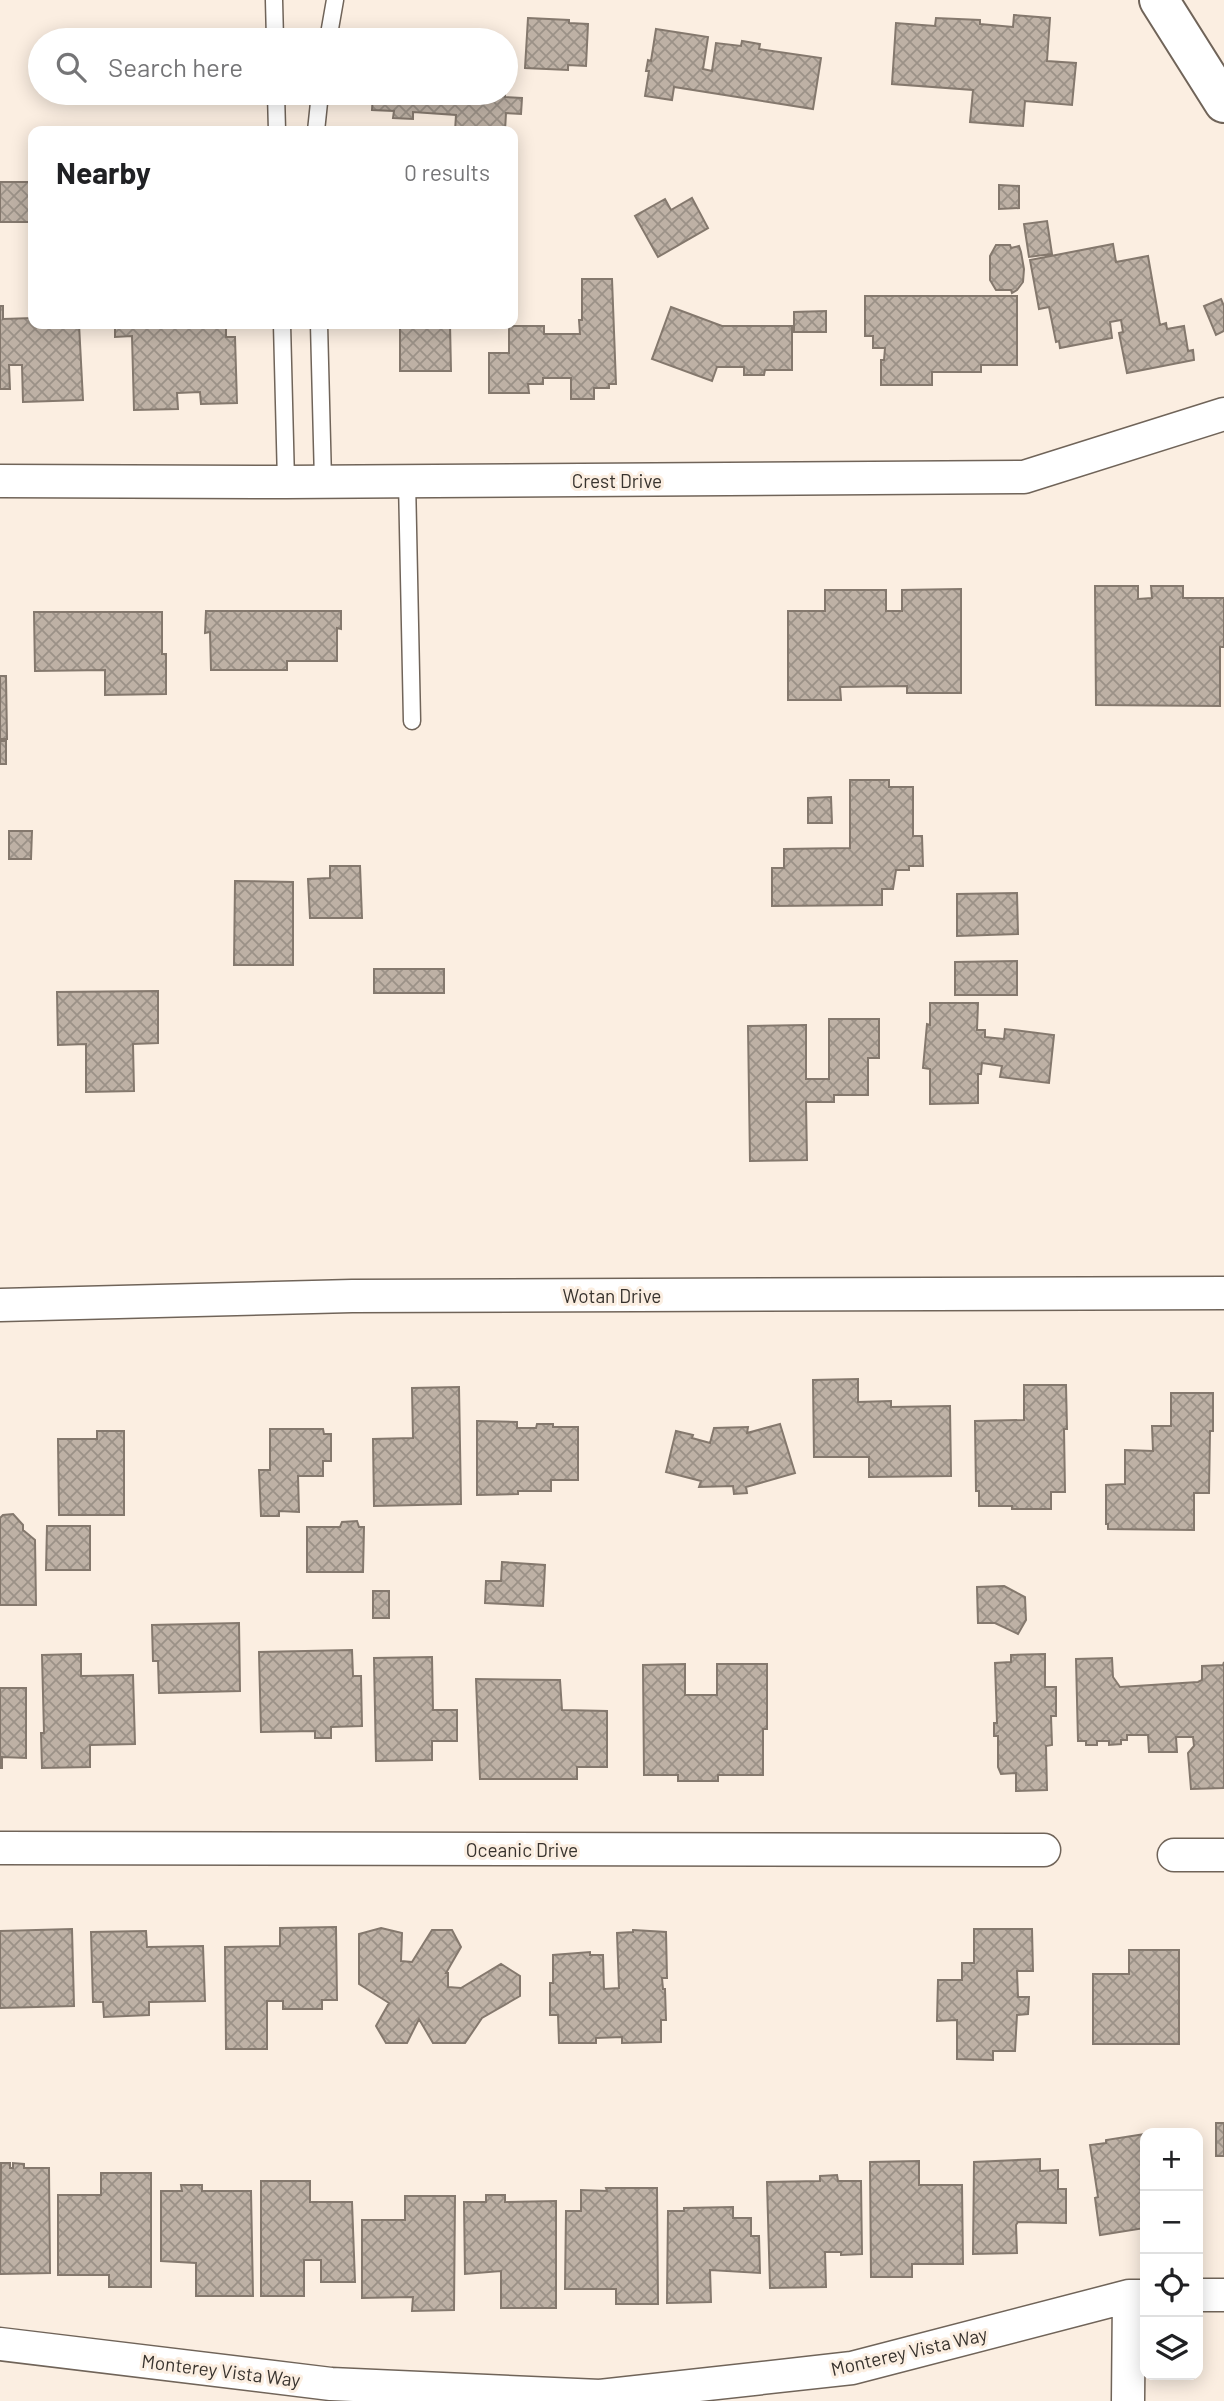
<!DOCTYPE html>
<html lang="en">
<head>
<meta charset="utf-8">
<style>
	body { margin:0; font-family:Barlow,sans-serif; background:#f2f2f2; color:#202124 }
	.controls { position:absolute; right:21px; bottom:21px; display:grid; overflow:hidden; border-radius:14px; box-shadow:0 4px 18px #0003 }
	.controls button { width:63px; height:63px; display:grid; place-items:center; padding:0; border:0; border-bottom:2px solid #e0e0e0; background:#fff; color:#202124; font:35px sans-serif }
	.list { margin:0; padding:0; list-style:none }
	h2 { display:flex; justify-content:space-between; align-items:center; height:91px; margin:0; padding:0 28px; font-size:30px }
	h2 small { font-size:23px; font-weight:400; color:#757577 }
	.icon { flex:none; width:38px; height:38px; fill:none; stroke:currentColor; stroke-width:2; stroke-linecap:round; stroke-linejoin:round }
	.map { position:relative; flex:none; width:1224px; height:2401px; overflow:hidden }
	.search { position:absolute; background:#fff; box-shadow:0 4px 18px #0003; left:28px; top:28px; width:490px; height:77px; display:flex; align-items:center; gap:18px; box-sizing:border-box; padding:0 24px; border-radius:38px; color:#757577; font-size:26px }
	.panel { position:absolute; background:#fff; box-shadow:0 4px 18px #0003; left:28px; top:126px; width:490px; height:203px; border-radius:14px }
	.map>svg:first-child { display:block }
</style>
</head>
<body>
<div class="map">
<svg width="1224" height="2401" viewBox="0 0 1224 2401">
	<defs>
		<pattern id="building-cross-hatch" width="8" height="8" patternUnits="userSpaceOnUse" patternTransform="scale(1.75)"><rect width="8" height="8" fill="#beb1a5"/><path d="M0 0l8 8M0 8l8-8" fill="none" stroke="#9b9187"/></pattern>
	</defs>
	<rect width="100%" height="100%" fill="#fbeee1"/>
	<!-- building -->
	<path fill="url(#building-cross-hatch)" stroke="#84786d" stroke-width="2" d="M1014 15 1050 18 1047 61 1076 63 1072 105 1025 101 1023 126 970 122 973 90 892 84 896 23 935 26 936 18 980 20V24L1013 27Z
		M528 18 569 20V23L588 24 586 66 568 65V70L525 68Z
		M656 29 708 37 703 69 712 71 716 43 741 46 742 41 760 44 759 49 821 58 813 109 674 87 672 100 645 96 649 71H646L648 60 651 61Z
		M379 36 415 37V40H379Z
		M373 93H505V97L522 98 521 114 506 113 505 131H455L456 115 413 112V119L393 118 394 111 372 110Z
		M0 182H33V222H0Z
		M999 185 1019 186V208L999 209Z
		M692 198 708 228 658 257 635 216 665 199 671 210Z
		M1047 221 1052 254 1029 257 1024 224Z
		M1113 244 1116 262 1148 256 1160 325 1166 323 1167 329 1184 326 1188 351 1193 350 1194 360 1127 373 1119 333 1123 332 1121 320 1110 322 1112 338 1060 348 1059 341 1056 342 1049 307 1039 309 1030 260Z
		M996 245H1010L1011 248 1019 246 1021 252 1024 269 1023 282 1017 290 1012 293 1011 290H996L990 280V256Z
		M582 279H612L616 384H609V388H594V399H571V378H543V384H528L529 393H489V353H509V326H544V334H580L579 320H582Z
		M865 296H1017V365H981V372H932V385H881V360H884L885 348H873V336H865Z
		M1221 299 1224 306V331L1216 335 1204 306Z
		M0 306H3V319L33 318V324H79L83 400 23 402 22 365H9L10 389H0Z
		M671 307 722 326H792V370H765L764 375H744V367H717L712 381 652 359Z
		M826 311V332H794V312Z
		M115 324H226V337H235L237 403 201 404 200 392 177 393 178 409 134 410 132 336 115 337Z
		M400 324H450L451 371H400Z
		M1095 586H1138V599L1152 598 1151 586H1183V598H1224V647H1220V706L1096 705Z
		M961 589V693H907V686L840 687 841 700H788V611H825V590H886V611H902V590Z
		M206 611H341V629L337 628V661H287V670H211L210 632 205 633Z
		M34 612H162V654H166V694L105 695V670L35 671Z
		M0 676H6L7 739H0Z
		M0 741H6V764H0Z
		M850 780H889V787H913V836H922L923 866H909V870H896L893 889H882V905L772 906V868H784V849L850 848Z
		M831 797 832 823H808V798Z
		M9 831H32L31 859H9Z
		M330 866H360L362 918H310L308 879 330 878Z
		M235 881 293 882V965H234Z
		M1017 893 1018 934 957 936V894Z
		M1017 961V995H955V962Z
		M374 969H444V993H374Z
		M158 991V1043L133 1044 134 1091 86 1092V1044L58 1045 57 992Z
		M930 1003H978L977 1030H985V1037L1004 1039 1005 1029 1054 1035 1049 1083 1000 1077 1002 1066 982 1063 981 1074H978V1103L930 1104V1069L923 1068 927 1024 930 1025Z
		M829 1019H879V1058H868V1095H834V1102H806L807 1160 750 1161 748 1026 806 1025V1079H829Z
		M858 1379V1402L891 1401V1407L950 1406 951 1476 869 1477V1457H814L813 1380Z
		M1024 1385H1066L1067 1429H1064L1065 1492H1051V1509H1012V1506H979V1491H976L975 1421 1024 1420Z
		M459 1387 461 1504 374 1506 373 1439 413 1438 412 1388Z
		M1171 1393H1213V1431H1210L1209 1493H1194V1530L1108 1529V1524H1106V1485L1125 1484V1450L1153 1451 1152 1426H1171Z
		M477 1421 517 1422V1428H536L537 1424H553V1427H578V1480H551V1491H518V1494L477 1495Z
		M780 1424 795 1473 746 1487 747 1493 734 1494 733 1486 699 1487 701 1481 666 1472 676 1431 693 1435 692 1438 710 1443 714 1428 748 1427 747 1433Z
		M270 1429H323L324 1434H331V1461H323V1476H298L299 1512 279 1511V1516H261L259 1470H270Z
		M97 1431H124V1515H59L58 1439H97Z
		M13 1514 23 1525V1530L35 1540 36 1605H0V1518L3 1515Z
		M357 1521 359 1527H364L363 1572H307V1527H340L342 1522Z
		M47 1526H90V1570H46Z
		M502 1562 545 1565 543 1606 485 1603 486 1581H501Z
		M1004 1586 1025 1597 1026 1620 1018 1634 995 1623H978L977 1587Z
		M373 1591H389V1618H373Z
		M239 1623 240 1691 159 1693 158 1661H153L152 1625Z
		M352 1650 353 1676H361L362 1726 331 1727V1738H315V1731L261 1732 259 1652Z
		M81 1654V1676L133 1675 135 1744 90 1745V1767L42 1768 41 1733H44L42 1655Z
		M1045 1654V1687H1056V1716H1051L1052 1745 1046 1746 1047 1790 1016 1791V1773L1001 1774 998 1767V1736H994V1723H997L995 1663 1011 1662V1655Z
		M432 1657 433 1710H457V1741H432V1760L376 1761 374 1658Z
		M1112 1658 1113 1677 1120 1687 1198 1682 1202 1680V1666L1223 1665 1224 1662V1788L1191 1789 1188 1753 1194 1746 1193 1737H1176L1177 1752H1149L1148 1735H1127V1740H1121V1744L1109 1745V1741H1097V1745H1086V1741H1078L1076 1659Z
		M685 1664V1695H717V1664H767V1729H763V1775H718V1781H678V1775H644L643 1665Z
		M476 1679 560 1680 562 1710 607 1711V1767H577V1779H480Z
		M0 1688H26V1758L2 1757V1768H0Z
		M336 1927 337 2000H322V2009H283V2001H267V2049H226L225 1947 280 1946V1928Z
		M381 1928 402 1933 401 1961 412 1962 432 1930H452L461 1947 446 1973H448V1987L461 1988 501 1964 520 1976V1996L482 2018 465 2043H433L419 2019 407 2043H386L376 2026 389 2003 359 1984V1934Z
		M72 1929 74 2006 0 2008V1931Z
		M974 1929H1032L1033 1971H1017L1018 1997H1029L1028 2014 1017 2015 1015 2051H993V2060L957 2059V2020L937 2021 938 1980H962V1963H974Z
		M633 1930 666 1932 667 1978H662L663 1989H665L666 2020H661V2042L622 2043V2037L596 2038V2043H559L558 2015H550V1983H553V1955L590 1952V1955H603L604 1989 619 1988 617 1933 633 1932Z
		M146 1931 147 1947 203 1946 205 2001 149 2002V2015L104 2017 103 2002H93L91 1932Z
		M1129 1950H1179V2044H1093V1974H1129Z
		M1216 2123H1224V2156H1216Z
		M1145 2134V2228L1100 2235 1095 2198 1098 2197 1090 2145 1106 2143V2140Z
		M1040 2159V2171L1058 2170V2189H1066V2223L1018 2222 1016 2225 1017 2253 973 2254 974 2162Z
		M919 2161V2185H962L963 2264H912V2277H871L870 2162Z
		M1 2163H10V2168H13V2163L24 2164V2168H49L50 2273 0 2274Z
		M101 2173H151V2287H109V2275H58V2195H101Z
		M837 2175 838 2181H861L862 2254 841 2255V2252H825L826 2287 770 2288 767 2182 820 2181V2176Z
		M261 2181H310V2202H352L355 2282H321V2260H304V2296H261Z
		M181 2185H202V2191H251L253 2296H196V2263L161 2261V2191H182Z
		M606 2188H657L658 2304H616V2289H565L566 2211H581V2190L607 2191Z
		M486 2195H505V2202L556 2201V2308H501V2271L465 2274 464 2202H486Z
		M405 2196H455L454 2310 412 2311 413 2297 362 2298V2220H405Z
		M733 2207V2218H751V2236H759L760 2273 710 2270 711 2302 667 2303 668 2211H684V2208Z"/>
	<g fill="none" stroke-linecap="round" stroke-linejoin="round">
		<!-- service casing -->
		<g stroke="#706459" stroke-width="19">
			<path id="service" d="M274 0 275 40
				M328 40 335 0
				M276 93 277 131
				M316 131 320 93
				M282 324 286 482
				M319 324 323 481
				M407 480 412 721"/>
		</g>
		<!-- minor casing -->
		<g stroke="#706459" stroke-width="35">
			<path id="minor" d="M0 481 286 482 1024 477 1224 414
				M0 1305 352 1296 1224 1293
				M0 1848 1044 1850
				M1174 1855H1224
				M1198 2295H1224
				M0 2344 331 2384 600 2396 852 2368 1129 2296H1145
				M1128 2401 1129 2296"/>
		</g>
		<!-- secondary casing -->
		<g stroke="#706459" stroke-width="42">
			<path id="secondary" d="M1159 0 1224 103"/>
		</g>
		<!-- service -->
		<use href="#service" stroke="#fff" stroke-width="16"/>
		<!-- minor -->
		<use href="#minor" stroke="#fff" stroke-width="32"/>
		<!-- secondary -->
		<use href="#secondary" stroke="#fff" stroke-width="38"/>
	</g>
	<g text-anchor="middle" dominant-baseline="central" stroke-width="6" stroke-linejoin="round" paint-order="stroke">
		<!-- street labels -->
		<g font-size="19" fill="#38332e" stroke="#fbeee1">
			<text x="617" y="480">Crest Drive</text>
			<text x="612" y="1295">Wotan Drive</text>
			<text x="522" y="1849">Oceanic Drive</text>
			<text transform="translate(909 2351) rotate(-13)">Monterey Vista Way</text>
			<text transform="translate(221 2370) rotate(7)">Monterey Vista Way</text>
		</g>
	</g>
</svg>
<div class="controls">
<button>+</button>
<button>−</button>
<button><svg class="icon" aria-label="locate" viewBox="0 0 24 24"><circle cx="12" cy="12" r="6"/><path d="M12 2v4M12 18v4M2 12h4M18 12h4"/></svg></button>
<button><svg class="icon" aria-label="layers" viewBox="0 0 24 24"><path d="M12 4l9 5-9 5-9-5zM3 14l9 5 9-5"/></svg></button>
</div>
<div class="search"><svg class="icon" aria-label="search" viewBox="0 0 24 24"><circle cx="10" cy="10" r="6"/><path d="M15 15l6 6"/></svg>Search here</div>
<section class="panel">
<h2>Nearby<small>0 results</small></h2>
<ul class="list">
</ul>
</section>
</div>
</body>
</html>
